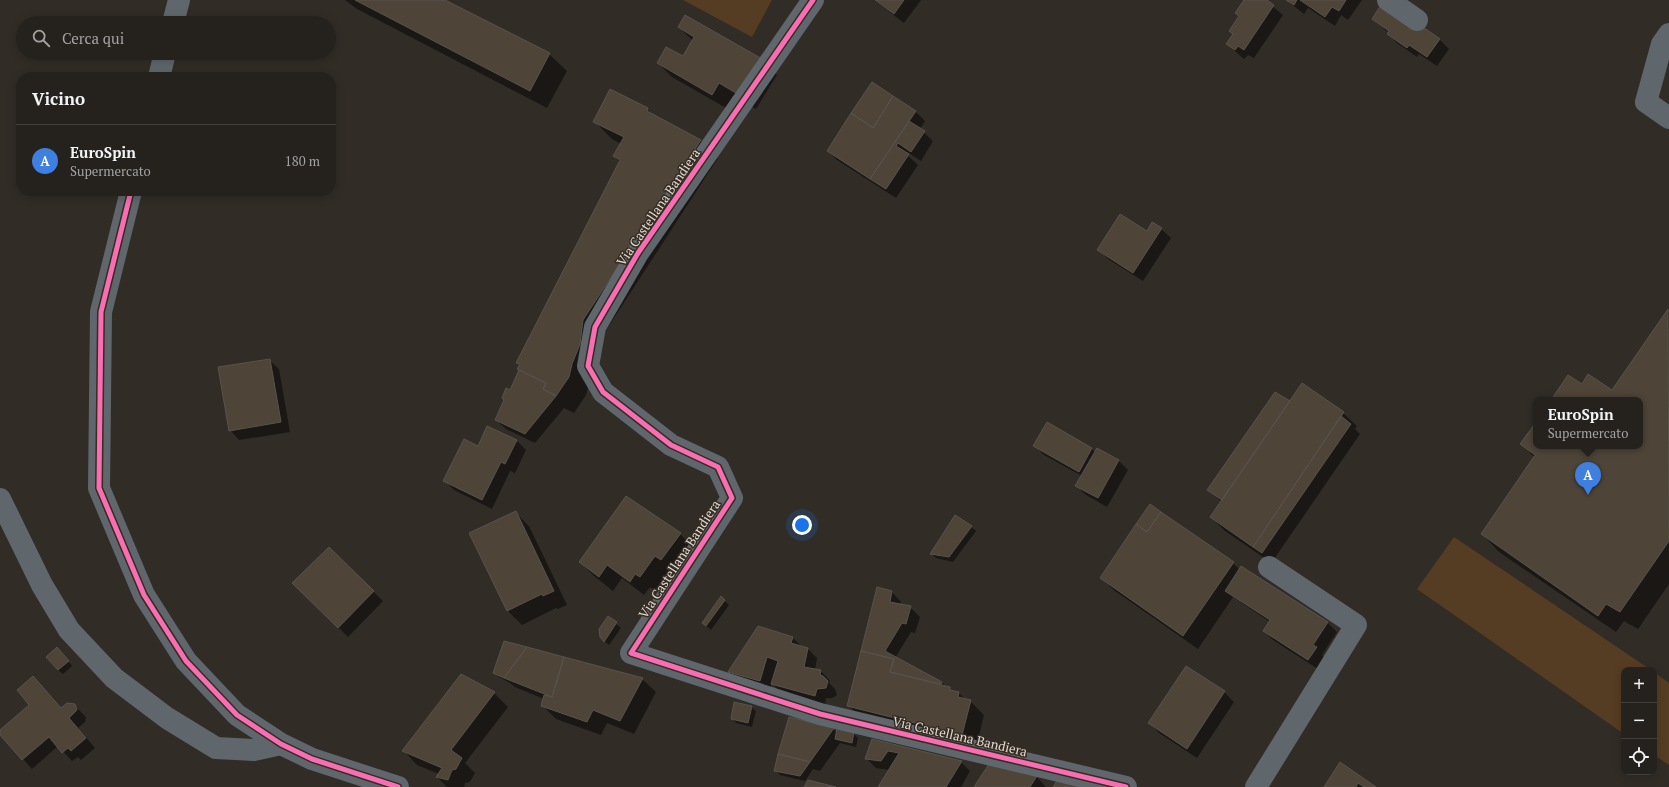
<!DOCTYPE html>
<html lang="it">
<head>
<meta charset="utf-8">
<style>
	body { margin:0; font-family:"PT Serif",serif; background:#312e29; color:#f1f3f6 }
	.controls { position:absolute; right:12px; bottom:12px; display:grid; overflow:hidden; border-radius:8px; box-shadow:0 2px 10px #0003 }
	.controls button { width:36px; height:36px; display:grid; place-items:center; padding:0; border:0; border-bottom:1px solid #423e3b; background:#25211c; color:#f1f3f6; font:20px sans-serif }
	.you { position:absolute; left:802px; top:525px; width:14px; height:14px; margin:-10px; border:3px solid #fff; border-radius:50%; background:#1a73e8; box-shadow:0 0 0 6px #1a73e833 }
	.badge { display:grid; place-items:center; width:26px; height:26px; border-radius:50%; background:#8c9099; color:#fff; font-size:13px; font-weight:700 }
	.pin { position:absolute; translate:-50% -33px; filter:drop-shadow(0 1px 2px #0008) }
	.pin::after { content:''; position:absolute; top:21px; width:14px; height:12px; background:inherit; clip-path:polygon(0 0,100% 0,50% 100%) }
	.popup { position:absolute; left:1533px; top:397px; width:110px; height:52px; box-sizing:border-box; display:grid; place-content:center; border-radius:8px; background:#25211c; filter:drop-shadow(0 1px 3px #0005); font-size:13px; white-space:nowrap; color:#a3a3a3 }
	.popup b { font-size:15px; color:#f1f3f6 }
	.popup::after { content:''; position:absolute; left:50%; top:100%; margin-left:-8px; border:8px solid transparent; border-top-color:#25211c }
	.list { margin:0; padding:0; list-style:none }
	h2 { display:flex; justify-content:space-between; align-items:center; height:52px; margin:0; padding:0 16px; font-size:17px }
	h2 small { font-size:13px; font-weight:400; color:#a3a3a3 }
	.list li { display:grid; grid-template-columns:26px 1fr auto; gap:12px; align-items:center; box-sizing:border-box; height:72px; padding:0 16px; border-top:1px solid #423e3b }
	.list b { display:block; font-size:15px; white-space:nowrap }
	.list p { margin:0; font-size:13px; white-space:nowrap; color:#a3a3a3 }
	.list em { font-size:13px; font-style:normal; color:#a3a3a3 }
	.icon { flex:none; width:22px; height:22px; fill:none; stroke:currentColor; stroke-width:2; stroke-linecap:round; stroke-linejoin:round }
	.map { position:relative; flex:none; width:1669px; height:787px; overflow:hidden }
	.search { position:absolute; background:#25211c; box-shadow:0 2px 10px #0003; left:16px; top:16px; width:320px; height:44px; display:flex; align-items:center; gap:10px; box-sizing:border-box; padding:0 14px; border-radius:22px; color:#a3a3a3; font-size:15px }
	.panel { position:absolute; background:#25211c; box-shadow:0 2px 10px #0003; left:16px; top:72px; width:320px; height:124px; border-radius:16px }
	.map>svg:first-child { display:block }
</style>
</head>
<body>
<div class="map">
<svg width="1669" height="787" viewBox="0 0 1669 787">
	<rect width="100%" height="100%" fill="#312c26"/>
	<!-- green -->
	<path fill="#553d23" d="M683 0H772L752 37Z
		M1454 537 1651 670H1624V734L1417 589Z
		M1654 672 1669 683V765L1654 755Z"/>
	<!-- shadow -->
	<path fill="#0007" d="M345 0H443L549 54 567 71 547 108 357 9Z
		M874 0H921L904 23Z
		M1245 0H1265L1283 15 1254 58 1248 55 1244 59 1227 44 1234 35 1230 31 1240 16Z
		M1286 0H1362L1348 20 1341 15 1335 26 1308 8 1304 14Z
		M1373 19 1439 39 1449 49 1437 66 1419 54 1417 57 1397 43 1388 34 1389 33Z
		M679 27 763 61 777 75 756 109 733 96 726 108 672 77 658 63 683 58 693 41Z
		M647 109 654 116 701 141 718 158 601 338 586 395 574 413 564 408 535 443 506 429 496 420 520 371V365L518 363 620 162 614 156 621 144 612 139 595 122Z
		M916 112 925 121 920 129 933 141 921 161 907 152 906 154 918 165 896 198 837 160 828 151Z
		M1161 229 1171 238 1143 281 1108 259 1099 250 1147 232Z
		M1668 310 1669 584 1638 629 1624 621 1616 632 1499 552 1482 534 1535 458 1522 444 1536 423V446H1640V400H1552L1582 385 1612 392Z
		M269 360 279 369 290 432 239 440 230 430Z
		M1290 403 1343 413 1357 426 1355 429 1360 434 1272 562 1267 560 1225 531 1211 517 1222 502 1209 490Z
		M1047 423 1092 449 1095 452 1097 449 1119 461 1128 470 1107 507 1086 495 1076 486 1082 476 1044 455 1035 446Z
		M517 441 526 450 515 473 510 471 492 509 454 490 445 481 478 447Z
		M626 497 680 534 694 548 675 574 669 569 655 590 650 587 644 595 622 578 613 591 594 576 580 562Z
		M515 512 529 526 567 605 558 609 556 608 522 625 508 611 470 534Z
		M971 527 976 531 953 562 936 558 931 554Z
		M329 548 383 601 348 637 294 583Z
		M1233 563 1240 570 1241 567 1328 623 1337 632 1322 655 1325 658 1318 669 1273 640 1264 631 1270 622 1233 597 1198 649 1115 591 1101 578Z
		M892 592 901 602 900 605 910 607 920 617 915 633 911 632 895 658 941 682 954 692 959 693 965 699 970 701 984 715 976 748 862 719 848 705Z
		M721 598 729 605 711 630 703 623Z
		M608 617 621 628 609 645 600 637Z
		M793 638 802 647 808 649 817 658 815 670 821 671 830 681 829 683 835 689 837 695 832 698H826L825 705 782 694 772 683 770 690 738 682 729 672Z
		M62 653 72 666 63 674 58 670Z
		M1186 667 1224 692 1234 702 1197 758 1159 733 1150 723Z
		M494 673 642 679 656 692 634 734 607 723 601 735 556 719 542 705 544 699 515 687 510 683 499 677Z
		M33 677 62 709 74 705 86 717 85 722 78 728 95 748 81 760 78 757 72 761 58 746 32 769 0 733V731L31 705Z
		M494 693 508 707 465 763 475 773 470 782 465 783 464 787H447L437 777 439 774 417 765 404 751Z
		M751 707 756 711 752 727 736 723 732 718Z
		M790 718 833 729 837 733H853L858 738 856 747 840 743 820 771 813 769 805 781 780 775 775 770Z
		M873 740 961 762 970 771 961 787H879L889 770 876 768 867 759Z
		M1340 764 1374 787H1325Z
		M989 765 1037 777 1046 787H975Z"/>
	<!-- building -->
	<path fill="#4e4438" stroke="#58534e" d="M355 0H445L550 53 530 91Z
		M875 0H904L894 14Z
		M1244 0H1267L1274 5 1244 50 1238 46 1235 50 1226 44 1233 34 1229 31 1239 16 1235 13Z
		M1286 0H1297L1294 5Z
		M1300 0H1346L1339 11 1332 7 1325 17Z
		M1384 0 1440 39 1427 57 1409 45 1407 48 1387 34 1389 31 1372 19Z
		M685 15 764 60 741 96 719 83 712 95 657 63 666 47 683 56 694 37 678 27Z
		M872 82 893 96 873 128 851 113Z
		M610 89 648 108 647 111 701 140 583 320 580 344 572 364 569 377 556 396 543 389 546 383 517 369 520 364 516 363 620 160 613 156 624 137 593 122Z
		M893 96 916 111 870 179 827 151 851 113 873 128Z
		M909 121 925 131 911 152 898 143 896 146 909 154 886 189 870 179Z
		M1120 214 1147 231 1152 222 1162 228 1133 273 1097 250Z
		M1668 309 1669 541 1620 612 1606 604 1598 616 1481 534 1535 455 1520 444 1536 422V446H1640V400H1551L1568 375 1582 384 1588 374 1612 390Z
		M270 359 281 422 229 431 218 367Z
		M519 370 546 383 543 389 556 396 525 434 495 420 504 400 502 398 506 388 510 390Z
		M1302 383 1344 412 1253 547 1210 517Z
		M1275 392 1290 401 1222 500 1207 490Z
		M1341 416 1351 424 1262 553 1253 547Z
		M1047 422 1092 448 1079 472 1033 446Z
		M487 426 517 440 505 464 501 462 482 500 443 481 464 439 478 446Z
		M1097 448 1119 460 1098 498 1075 486Z
		M626 496 681 533 661 560 655 556 640 577 635 574 630 582 607 565 599 577 579 562Z
		M1150 504 1161 512 1147 532 1136 524Z
		M516 511 554 591 543 596 542 594 507 611 469 533Z
		M1161 512 1234 562 1183 636 1100 578 1136 524 1147 532Z
		M955 515 972 526 949 557 930 554Z
		M329 547 374 591 338 628 292 583Z
		M1241 566 1328 622 1313 645 1317 647 1308 660 1263 631 1270 620 1225 591Z
		M877 587 892 591 890 602 911 606 906 624 902 623 885 651 942 682 941 684 890 672 894 659 861 651Z
		M721 596 725 600 706 626 702 623Z
		M608 616 617 622 604 642 600 637 599 629Z
		M758 626 793 637 791 643 808 648 804 667 821 670 820 675 823 676 828 681 826 688 817 689 815 696 771 684 778 661 767 657 760 681 728 672Z
		M504 641 527 647 504 678 493 673Z
		M57 647 69 661 58 670 46 657Z
		M527 647 564 657 552 697 504 678Z
		M861 651 894 659 890 672 950 687V690L959 692 958 697 971 700 962 735 847 706Z
		M564 657 643 678 620 721 593 710 587 722 541 706 544 695 552 697Z
		M1186 666 1225 691 1187 749 1148 723Z
		M461 674 495 692 451 750 462 758 456 769 452 770 448 780 436 777 442 768 402 751Z
		M33 676 61 708 67 703 75 704 77 710 69 718 86 738 71 751 68 748 62 753 49 737 22 760 0 735V730L29 705 17 690Z
		M734 702 752 706 748 723 731 719Z
		M789 717 834 728 810 762 778 754Z
		M837 728 854 732 852 743 835 739Z
		M872 739 962 761 946 787H878L899 753 888 751 881 761 865 759Z
		M778 754 810 762 800 776 774 771Z
		M1340 762 1376 787H1364L1358 783 1356 787H1324Z
		M989 764 1037 776 1030 787H974Z
		M1058 779 1089 787H1053Z
		M808 780 836 787H804Z"/>
	<g fill="none" stroke-linecap="round" stroke-linejoin="round">
		<!-- minor -->
		<path stroke="#5f676d" stroke-width="22" d="M813 0 638 253 595 327 588 366 603 392 671 445 718 467 732 498 631 653 820 714 1126 787
			M1388 0 1417 20
			M173 23 179 0
			M1669 34 1662 44 1646 102 1669 118
			M159 77 165 53
			M131 191 101 312 99 488 144 595 186 661 237 715 281 744 312 759 398 787
			M0 499 42 585 69 630 114 678 167 718 216 748 254 750 281 744
			M1256 787 1356 625 1269 567"/>
		<!-- cycleway casing -->
		<g stroke="#352c22" stroke-width="8">
			<path id="cycleway" d="M813 0 638 253 595 327 588 366 603 392 671 445 718 467 732 498 631 653 820 714 1126 787
				M131 191 101 312 99 488 144 595 186 661 237 715 281 744 312 759 398 787"/>
		</g>
		<!-- cycleway -->
		<use href="#cycleway" stroke="#f96db3" stroke-width="5"/>
	</g>
	<g text-anchor="middle" dominant-baseline="central" stroke-width="3" stroke-linejoin="round" paint-order="stroke">
		<!-- street labels -->
		<g font-size="13" fill="#e0d9d3" stroke="#352c22">
			<text transform="translate(658 207) rotate(-56)">Via Castellana Bandiera</text>
			<text transform="translate(679 559) rotate(-57)">Via Castellana Bandiera</text>
			<text transform="translate(960 736) rotate(13)">Via Castellana Bandiera</text>
		</g>
	</g>
</svg>
<div class="controls">
<button>+</button>
<button>−</button>
<button><svg class="icon" aria-label="locate" viewBox="0 0 24 24"><circle cx="12" cy="12" r="6"/><path d="M12 2v4M12 18v4M2 12h4M18 12h4"/></svg></button>
</div>
<div class="you"></div>
<div class="pin badge" style="left:1588px;top:495px;background:#3f7fe0">A</div>
<div class="popup"><b>EuroSpin</b>Supermercato</div>
<div class="search"><svg class="icon" aria-label="search" viewBox="0 0 24 24"><circle cx="10" cy="10" r="6"/><path d="M15 15l6 6"/></svg>Cerca qui</div>
<section class="panel">
<h2>Vicino<small></small></h2>
<ul class="list">
<li><span class="badge" style="background:#3f7fe0">A</span><div><b>EuroSpin</b><p>Supermercato</p></div><em>180 m</em></li>
</ul>
</section>
</div>
</body>
</html>
